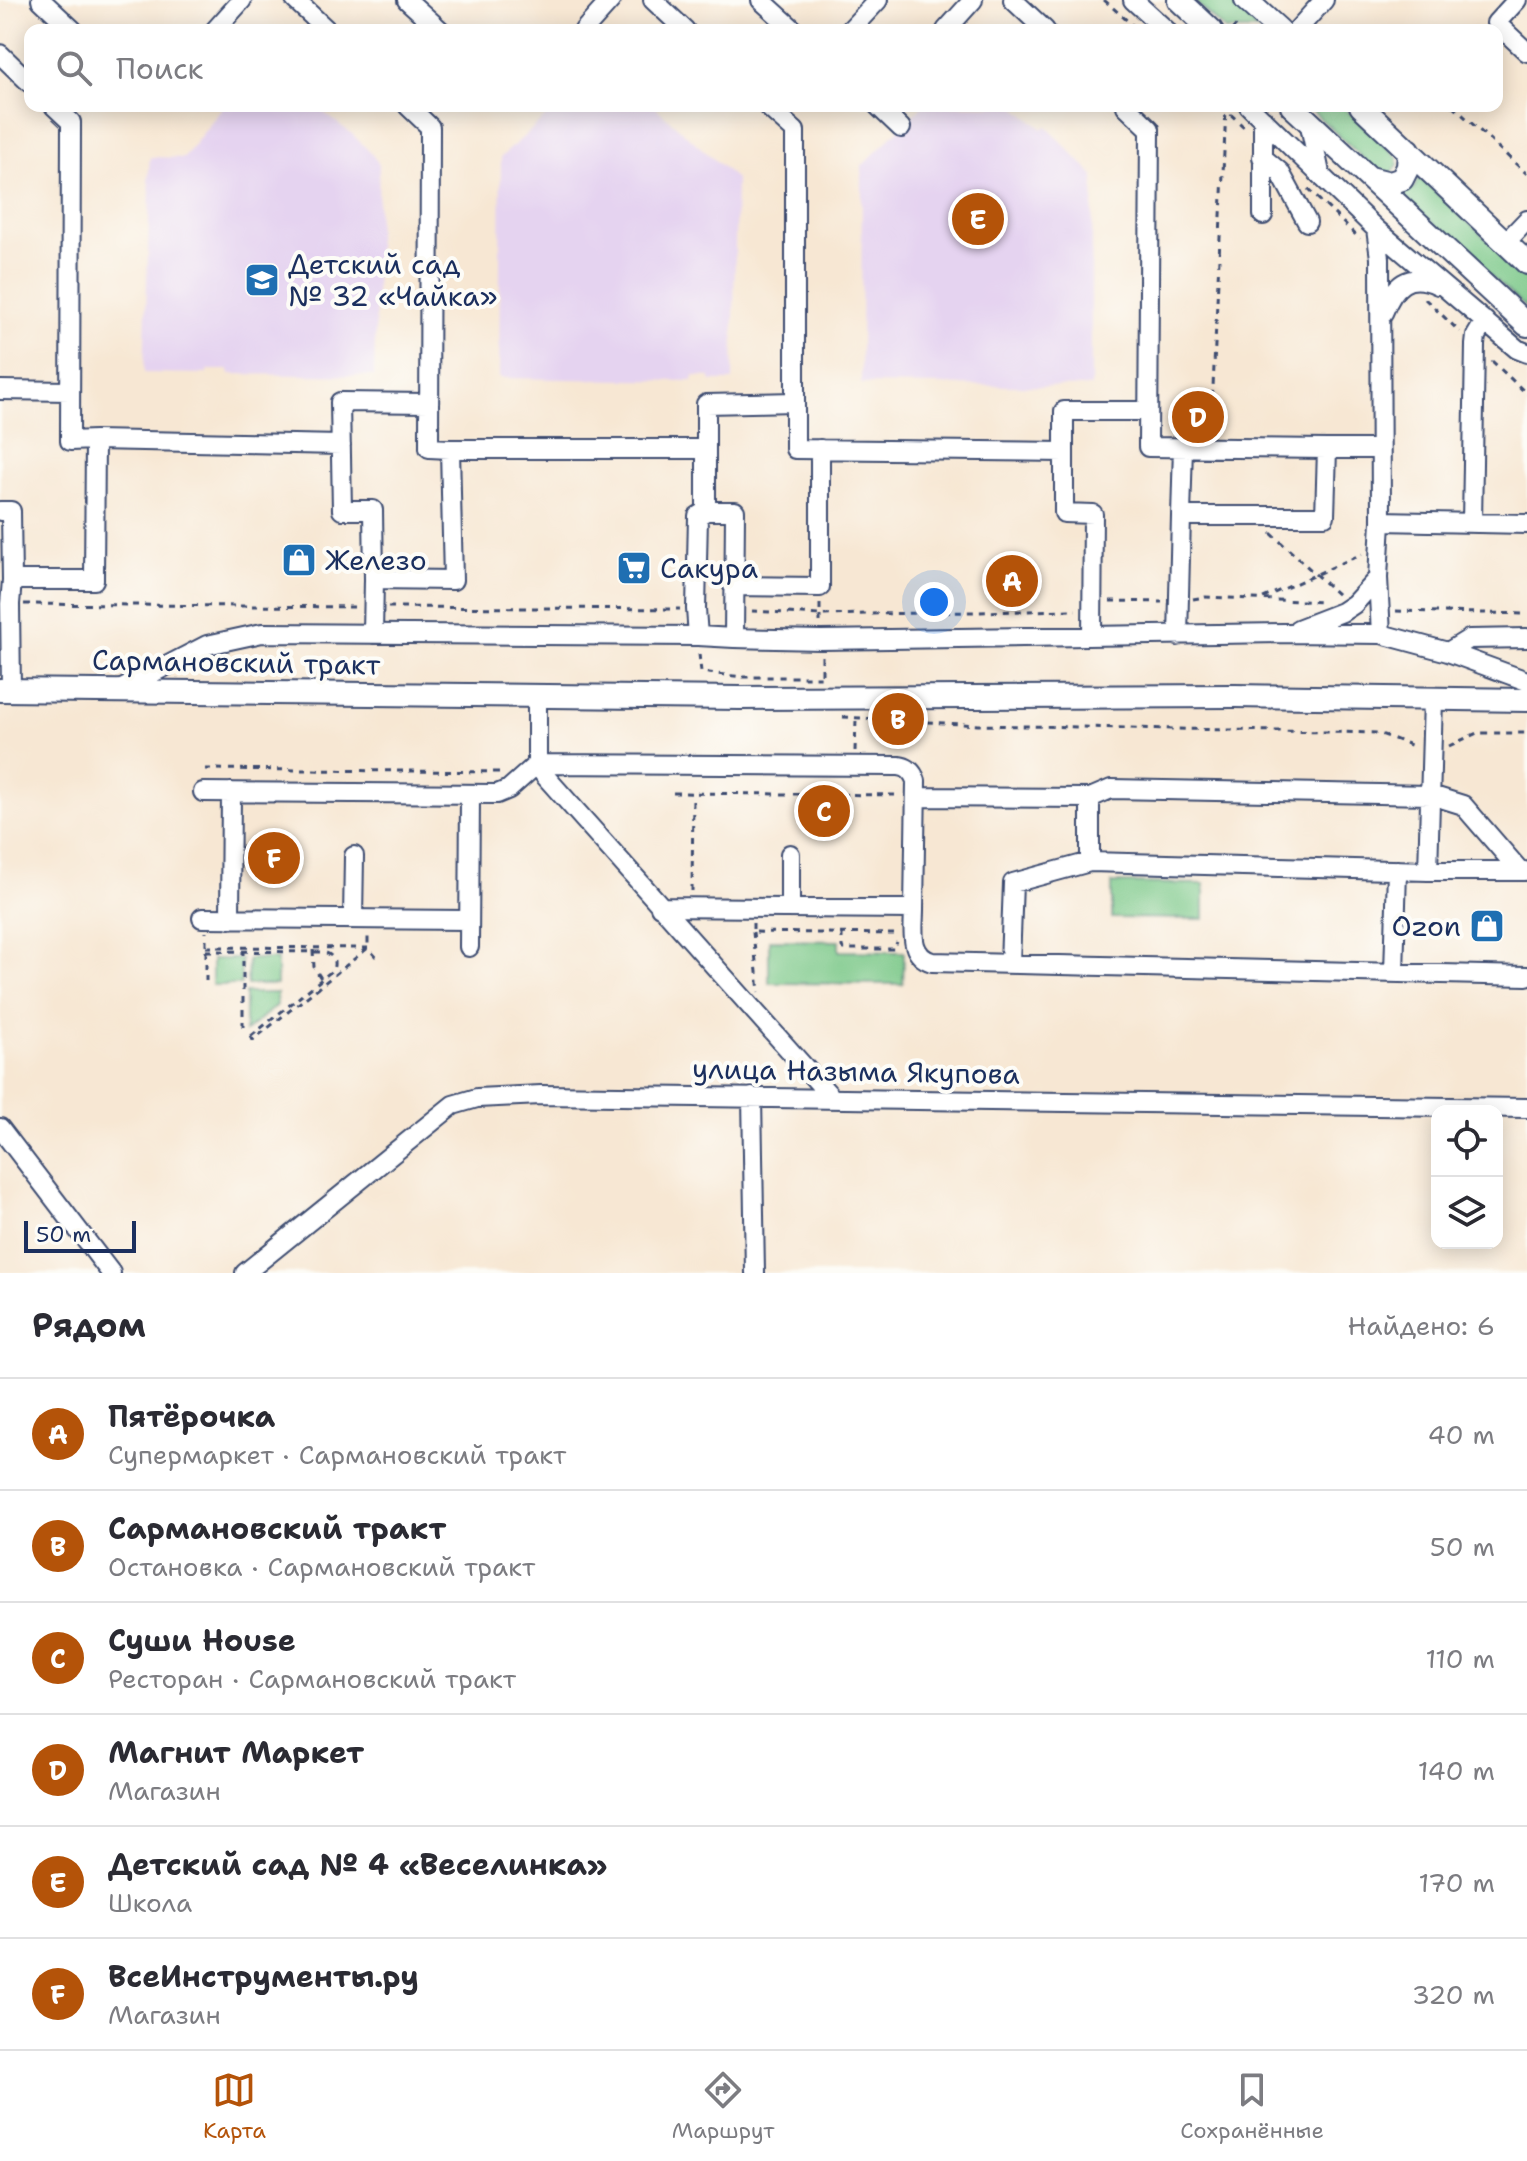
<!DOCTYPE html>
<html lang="ru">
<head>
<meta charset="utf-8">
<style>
	body { margin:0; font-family:"Shantell Sans",sans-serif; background:#f2f2f3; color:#2b2b33 }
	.controls { position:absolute; right:24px; bottom:24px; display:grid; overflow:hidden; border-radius:16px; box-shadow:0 4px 20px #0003 }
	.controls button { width:72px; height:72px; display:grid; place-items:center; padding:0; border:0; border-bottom:2px solid #e1e1e2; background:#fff; color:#2b2b33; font:40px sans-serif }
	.scale { position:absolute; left:24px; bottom:20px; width:112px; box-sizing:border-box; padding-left:8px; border:4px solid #1b2f5e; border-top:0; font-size:22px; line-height:28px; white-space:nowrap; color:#1b2f5e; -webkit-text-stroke:6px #fdfcf7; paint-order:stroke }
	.you { position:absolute; left:934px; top:602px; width:28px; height:28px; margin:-20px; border:6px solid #fff; border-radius:50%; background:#1a73e8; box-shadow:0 0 0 12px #1a73e833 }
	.badge { display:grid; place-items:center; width:52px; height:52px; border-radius:50%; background:#b45309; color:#fff; font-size:26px; font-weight:700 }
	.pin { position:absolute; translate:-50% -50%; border:4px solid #fff; box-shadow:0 2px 8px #0006 }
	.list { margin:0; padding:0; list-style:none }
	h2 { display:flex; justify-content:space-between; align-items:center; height:104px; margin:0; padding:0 32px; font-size:34px }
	h2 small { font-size:26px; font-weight:400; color:#7c7c81 }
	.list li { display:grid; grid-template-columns:52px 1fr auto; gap:24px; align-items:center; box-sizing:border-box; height:112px; padding:0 32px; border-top:2px solid #e1e1e2 }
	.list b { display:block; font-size:30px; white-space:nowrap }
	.list p { margin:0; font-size:26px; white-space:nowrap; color:#7c7c81 }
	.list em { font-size:26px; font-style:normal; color:#7c7c81 }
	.icon { flex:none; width:44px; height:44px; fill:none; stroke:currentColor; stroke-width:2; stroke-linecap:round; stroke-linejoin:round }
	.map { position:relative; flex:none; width:1527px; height:1273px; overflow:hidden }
	.search { position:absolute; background:#fff; box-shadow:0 4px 20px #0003; left:24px; right:24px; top:24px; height:88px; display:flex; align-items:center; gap:20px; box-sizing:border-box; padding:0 28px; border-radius:16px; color:#7c7c81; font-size:30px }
	.sheet { height:776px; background:#fff }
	nav { display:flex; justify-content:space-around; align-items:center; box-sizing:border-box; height:112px; border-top:2px solid #e1e1e2; background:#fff; font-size:22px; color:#7c7c81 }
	nav a { display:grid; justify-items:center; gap:4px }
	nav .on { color:#b45309 }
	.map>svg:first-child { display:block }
</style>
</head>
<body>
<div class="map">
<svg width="1527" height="1273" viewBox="0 0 1527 1273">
	<rect width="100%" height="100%" fill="#fdfcf7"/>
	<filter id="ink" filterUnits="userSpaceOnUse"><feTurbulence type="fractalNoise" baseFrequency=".0125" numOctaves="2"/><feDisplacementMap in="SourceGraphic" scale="16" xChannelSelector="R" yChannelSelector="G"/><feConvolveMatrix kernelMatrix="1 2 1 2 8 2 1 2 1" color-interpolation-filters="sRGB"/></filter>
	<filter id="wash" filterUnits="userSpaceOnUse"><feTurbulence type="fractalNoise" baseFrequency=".006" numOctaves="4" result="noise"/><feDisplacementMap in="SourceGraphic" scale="32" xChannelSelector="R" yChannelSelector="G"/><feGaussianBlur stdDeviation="1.8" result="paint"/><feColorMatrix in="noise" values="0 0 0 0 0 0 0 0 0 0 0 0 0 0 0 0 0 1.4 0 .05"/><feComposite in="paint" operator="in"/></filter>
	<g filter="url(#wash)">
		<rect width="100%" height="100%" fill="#f7e7d3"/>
		<!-- built -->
		<path fill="#e5d3f0" d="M221 106H315L352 134 370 152 379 164 374 376 230 374 229 370H208L207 374 144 373 150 191 148 180 150 157 184 158 222 108Z
			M558 106H654L736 179 733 381H711L710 377 694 376 693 381 499 378 501 157Z
			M922 106H1014L1043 129 1046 126 1094 176 1091 273V387L861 384 862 166Z"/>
		<!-- green -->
		<path fill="#79c787" stroke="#4a7b72" stroke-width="2" d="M1193 0H1228L1260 30H1225Z
			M1307 106H1342L1398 158V165L1393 172H1378Z
			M1419 177 1527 276V309L1402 195 1414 188Z
			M1112 883 1204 884V919L1112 918Z
			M769 940 839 941V951L904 952 903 984 769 983Z
			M212 959H241V985H212Z
			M248 959H277V985H247Z
			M245 993H277V1005L245 1032Z"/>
	</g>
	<g filter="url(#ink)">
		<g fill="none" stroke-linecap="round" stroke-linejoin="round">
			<!-- minor casing -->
			<g stroke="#3c4b70" stroke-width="22">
				<path id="minor" d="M41 0 73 30
					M295 0 327 30
					M407 0 440 30
					M653 0 685 30
					M761 0 794 30
					M1013 0 1045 30
					M1133 0 1166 30
					M1517 0 1496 23 1527 52
					M215 30 242 0
					M584 30 611 0
					M850 30 878 0
					M946 30 973 0
					M1297 30 1324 0
					M0 54 30 83
					M767 106 795 131V449L1064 452
					M878 106 901 128
					M1126 106 1150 129 1148 447 1327 449 1325 516H1181L1178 636
					M1249 106 1376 229 1517 349 1527 353
					M1263 119V215
					M1309 121 1320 173
					M1262 157 1280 172 1307 222
					M1376 229 1380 258 1381 521 1378 578 1381 634
					M1505 243 1527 220
					M1383 313C1394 285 1408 271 1438 285
					M0 390 70 391
					M95 440 341 445
					M450 449H706
					M1327 449H1380
					M0 511H11L12 580
					M1181 516 1183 447
					M1381 521 1527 524
					M1472 523 1475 345 1476 336 1485 321
					M374 579 373 510H342L340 402 429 403
					M733 586 820 587V449
					M1298 629 1342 612 1354 604 1378 578
					M373 634 374 579 453 580 450 449 429 448 430 127 408 106
					M698 636 696 609 698 516 706 511
					M1092 636 1093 514 1064 513V411H1148
					M734 638 735 511H706V404L794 402
					M1448 652 1469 639 1527 638
					M11 690 10 604 12 580H94L95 440 70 441 71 122 54 106
					M118 691 207 645 262 633 698 636 734 638 821 640 1285 633 1381 634 1448 652 1527 681
					M537 696V764L545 776 832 1098
					M1433 699 1428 871H1525
					M203 792 497 794 509 789 537 764 899 766C908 767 913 772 916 781L914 909 660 907
					M916 797 1090 798V862L1428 871
					M1090 798 1111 789 1431 795 1463 805 1520 871
					M790 908V854
					M914 909C914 929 908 955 932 962L1527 976
					M202 918 469 920
					M230 919 231 792
					M353 919 354 856
					M469 947 470 794
					M1010 963 1013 883 1090 862
					M1394 973 1397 870
					M752 1097 755 1273
					M0 1128 111 1273
					M245 1273 453 1105 477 1098 541 1095 1527 1108"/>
			</g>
			<!-- major casing -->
			<g stroke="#3c4b70" stroke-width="26">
				<path id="major" d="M1179 0 1211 30
					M1246 0 1279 30
					M1292 106 1527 325
					M1361 106 1527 263
					M1370 178 1390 183 1402 179 1408 167 1409 150
					M0 690 741 698 1235 696 1527 700"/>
			</g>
			<!-- path -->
			<path stroke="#3c4b70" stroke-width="3" stroke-dasharray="6 6" stroke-linecap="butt" d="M1104 0 1138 30
				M1232 30 1240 21
				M1222 106 1245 128
				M1453 106 1527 174
				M1308 189 1360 239
				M1425 299 1460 332
				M1492 361 1527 394
				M1209 432 1211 430 1226 109
				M1271 533 1339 596
				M1263 598 1362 554
				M1193 599 1205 597 1322 602
				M1110 601 1162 602
				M24 604 356 607
				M820 604V624
				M388 607 680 609
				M752 611 820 615 1076 610
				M1396 611 1527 614
				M699 654 701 672 742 677H822
				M822 656V680
				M843 717 978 725 1378 733 1416 747
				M1449 746 1477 733H1527
				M855 751 856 719
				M205 769 504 772
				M673 793 898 795
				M692 891 693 795
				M753 923V932L896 934
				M753 932 759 992
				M842 933V947L844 949H894L897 942
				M206 947 368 948 378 959
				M313 950 314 967 322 980
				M206 951 323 952C333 954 336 961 333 970L250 1037
				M206 981V932
				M243 1027V951
				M250 1037 253 1040 368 948V936"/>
			<!-- minor -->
			<use href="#minor" stroke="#fff" stroke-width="18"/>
			<!-- major -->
			<use href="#major" stroke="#fff" stroke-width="22"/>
		</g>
	</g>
	<!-- icons -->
	<defs>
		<g id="school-square" transform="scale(1.8)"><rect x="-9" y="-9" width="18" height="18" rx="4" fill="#1f6fb2" stroke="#fdfcf7"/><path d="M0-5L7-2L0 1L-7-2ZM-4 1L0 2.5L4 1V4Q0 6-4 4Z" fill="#fff"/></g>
		<g id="shop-square" transform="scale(1.8)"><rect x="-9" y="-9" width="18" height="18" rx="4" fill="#1f6fb2" stroke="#fdfcf7"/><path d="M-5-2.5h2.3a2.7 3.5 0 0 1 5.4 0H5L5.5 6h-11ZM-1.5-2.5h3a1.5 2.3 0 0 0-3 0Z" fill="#fff"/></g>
		<g id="supermarket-square" transform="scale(1.8)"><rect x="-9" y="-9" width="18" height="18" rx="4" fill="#1f6fb2" stroke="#fdfcf7"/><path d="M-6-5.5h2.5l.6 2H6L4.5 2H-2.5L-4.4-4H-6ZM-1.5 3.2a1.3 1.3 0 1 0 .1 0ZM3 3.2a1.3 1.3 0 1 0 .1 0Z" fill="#fff"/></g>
	</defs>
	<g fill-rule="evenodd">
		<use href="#school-square" x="262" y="280"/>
		<use href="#shop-square" x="299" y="560"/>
		<use href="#supermarket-square" x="634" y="568"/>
		<use href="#shop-square" x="1487" y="926"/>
	</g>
	<g text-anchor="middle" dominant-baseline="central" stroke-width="8" stroke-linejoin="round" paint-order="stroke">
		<!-- poi labels -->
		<g font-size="28" fill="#1b2f5e" stroke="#fdfcf7" text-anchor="start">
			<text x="288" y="264">Детский сад<tspan x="288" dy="32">№ 32 «Чайка»</tspan></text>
			<text x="325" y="560">Железо</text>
			<text x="660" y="568">Сакура</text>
			<text x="1461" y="926" text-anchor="end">Ozon</text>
		</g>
		<!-- street labels -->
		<g font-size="28" fill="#1b2f5e" stroke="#fdfcf7">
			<text transform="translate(236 662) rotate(1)">Сармановский тракт</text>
			<text transform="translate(856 1071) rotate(1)">улица Назыма Якупова</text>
		</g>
	</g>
</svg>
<div class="controls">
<button><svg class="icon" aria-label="locate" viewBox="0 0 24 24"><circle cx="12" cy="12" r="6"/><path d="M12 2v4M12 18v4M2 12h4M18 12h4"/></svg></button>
<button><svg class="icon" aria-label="layers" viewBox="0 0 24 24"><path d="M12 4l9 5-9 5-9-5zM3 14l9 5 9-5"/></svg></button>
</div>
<div class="scale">50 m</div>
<div class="you"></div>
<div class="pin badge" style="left:1012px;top:581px">A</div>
<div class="pin badge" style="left:898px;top:719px">B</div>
<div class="pin badge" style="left:824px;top:811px">C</div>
<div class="pin badge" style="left:1198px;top:417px">D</div>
<div class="pin badge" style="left:978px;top:219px">E</div>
<div class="pin badge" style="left:274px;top:858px">F</div>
<div class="search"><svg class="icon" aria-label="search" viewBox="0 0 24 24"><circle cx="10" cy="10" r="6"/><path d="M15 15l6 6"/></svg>Поиск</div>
</div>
<section class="sheet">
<h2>Рядом<small>Найдено: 6</small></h2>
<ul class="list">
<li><span class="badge">A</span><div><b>Пятёрочка</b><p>Супермаркет · Сармановский тракт</p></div><em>40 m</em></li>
<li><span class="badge">B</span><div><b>Сармановский тракт</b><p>Остановка · Сармановский тракт</p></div><em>50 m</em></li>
<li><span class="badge">C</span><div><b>Суши House</b><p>Ресторан · Сармановский тракт</p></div><em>110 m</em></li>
<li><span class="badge">D</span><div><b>Магнит Маркет</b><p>Магазин</p></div><em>140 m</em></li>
<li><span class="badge">E</span><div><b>Детский сад № 4 «Веселинка»</b><p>Школа</p></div><em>170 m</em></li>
<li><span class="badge">F</span><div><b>ВсеИнструменты.ру</b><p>Магазин</p></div><em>320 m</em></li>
</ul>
</section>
<nav>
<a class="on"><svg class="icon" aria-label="map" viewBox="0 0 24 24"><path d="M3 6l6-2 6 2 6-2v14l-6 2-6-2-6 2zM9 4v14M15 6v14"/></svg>Карта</a>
<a><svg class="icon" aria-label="directions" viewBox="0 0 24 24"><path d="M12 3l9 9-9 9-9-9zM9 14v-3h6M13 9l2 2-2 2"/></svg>Маршрут</a>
<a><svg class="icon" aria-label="saved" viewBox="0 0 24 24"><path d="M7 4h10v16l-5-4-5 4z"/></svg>Сохранённые</a>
</nav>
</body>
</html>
